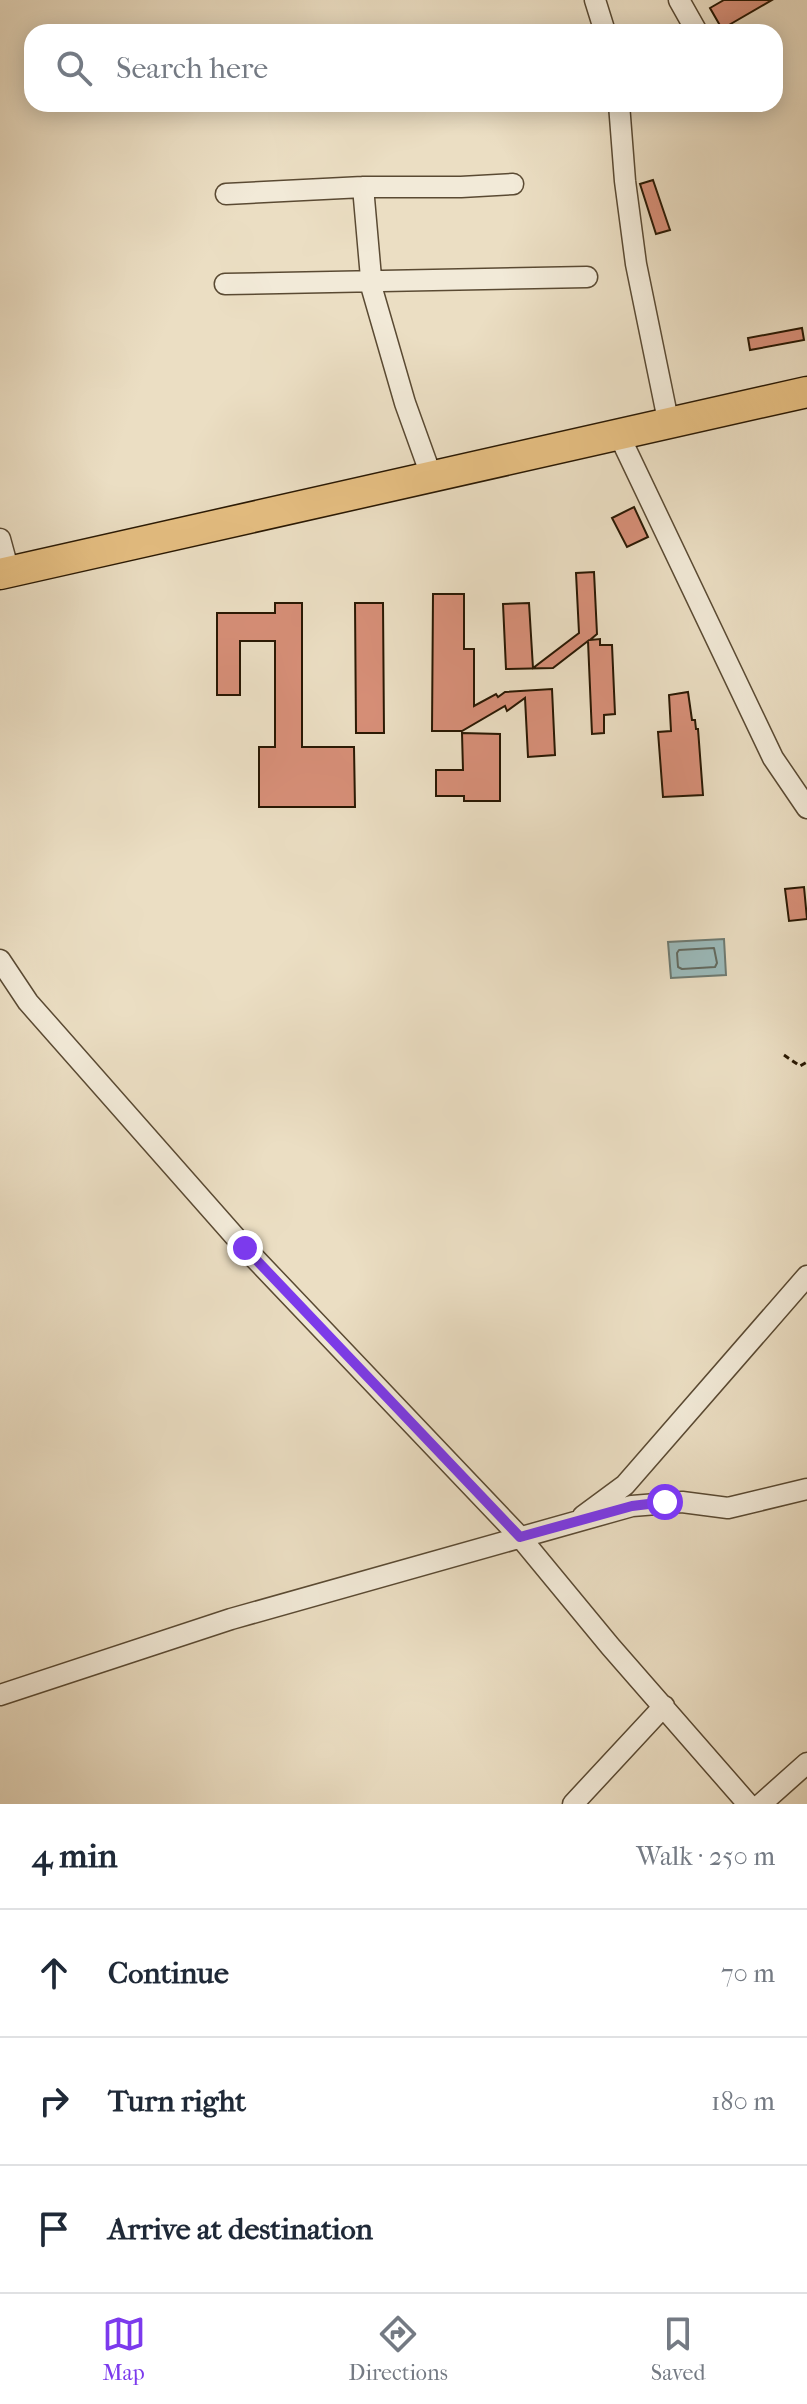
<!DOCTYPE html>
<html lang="en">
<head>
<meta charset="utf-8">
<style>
	body { margin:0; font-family:"IM FELL French Canon",serif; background:#f2f2f3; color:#1f2937 }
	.stop { position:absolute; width:24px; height:24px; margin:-18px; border:6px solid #7c3aed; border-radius:50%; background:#fff }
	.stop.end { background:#7c3aed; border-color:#fff; box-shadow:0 2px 8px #0008 }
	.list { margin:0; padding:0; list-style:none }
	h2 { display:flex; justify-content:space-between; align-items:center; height:104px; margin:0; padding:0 32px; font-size:34px }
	h2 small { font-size:26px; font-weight:400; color:#747a83 }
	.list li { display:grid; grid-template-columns:52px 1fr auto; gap:24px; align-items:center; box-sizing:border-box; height:128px; padding:0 32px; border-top:2px solid #e0e1e3 }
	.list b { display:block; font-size:30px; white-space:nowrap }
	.list em { font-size:26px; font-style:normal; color:#747a83 }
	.icon { flex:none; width:44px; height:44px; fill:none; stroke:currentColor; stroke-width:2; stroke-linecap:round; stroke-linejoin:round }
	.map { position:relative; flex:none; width:807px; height:1804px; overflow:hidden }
	.search { position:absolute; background:#fff; box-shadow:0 4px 20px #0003; left:24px; right:24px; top:24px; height:88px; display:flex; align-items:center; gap:20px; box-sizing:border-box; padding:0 28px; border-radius:24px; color:#747a83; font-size:30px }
	.sheet { height:488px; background:#fff }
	nav { display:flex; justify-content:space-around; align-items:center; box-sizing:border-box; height:112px; border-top:2px solid #e0e1e3; background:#fff; font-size:22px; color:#747a83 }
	nav a { display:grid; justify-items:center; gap:4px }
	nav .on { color:#7c3aed }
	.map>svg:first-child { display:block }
</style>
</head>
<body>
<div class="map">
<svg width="807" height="1804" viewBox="0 0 807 1804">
	<rect width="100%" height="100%" fill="#ebdec3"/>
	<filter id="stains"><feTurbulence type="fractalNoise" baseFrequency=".0025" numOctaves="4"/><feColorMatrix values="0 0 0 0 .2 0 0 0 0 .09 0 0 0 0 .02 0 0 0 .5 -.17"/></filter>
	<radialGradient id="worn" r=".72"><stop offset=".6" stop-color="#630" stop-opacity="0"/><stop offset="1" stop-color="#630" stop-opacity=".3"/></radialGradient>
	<!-- water -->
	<path fill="#9bbbbc" stroke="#6d7a72" stroke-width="2" d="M724 939 726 975 671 978 668 942Z"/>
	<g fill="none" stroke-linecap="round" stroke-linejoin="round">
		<!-- shore -->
		<path stroke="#626a60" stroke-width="2" d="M714 948 717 963 715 967 682 969 678 967 677 953 679 950Z"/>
	</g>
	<!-- building -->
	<path fill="#d78f78" stroke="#291803" stroke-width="2" d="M724 0H772L722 29 710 8Z
		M653 180 670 230 656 234 640 184Z
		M802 328 804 340 750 350 748 338Z
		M634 507 648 537 627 547 612 518Z
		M594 572 597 634 590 640 600 639V645H612L615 714 604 715V733L592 734 588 641 553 668 506 669 503 604 529 603 533 668 579 633 576 573Z
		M433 594H464V649H474V706L496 694 498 697 505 692 552 689 555 755 528 757 525 698 507 711 505 706 462 731H432Z
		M275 603H302V747H354L355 807H259V747H275V641H240V695H217V613H275Z
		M355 603H383L384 733H356Z
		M688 692 692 720H695L696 729H698L703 795 663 797 658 732 671 731 669 695Z
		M462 733 500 734V801H464V796H436V770H463Z
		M804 887 807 919 789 921 785 889Z"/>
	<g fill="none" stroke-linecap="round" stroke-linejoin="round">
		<!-- minor casing -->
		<g stroke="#5a4a33" stroke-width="23">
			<path id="minor" d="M595 0 605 32
				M679 0 697 32
				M619 104 625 181 636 264 669 425
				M363 187 372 289 405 403 432 478
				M226 194 363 187H461L513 184
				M225 284 587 277
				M619 435 773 758 807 808
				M0 539 9 572
				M0 960 28 1002 245 1248 520 1537 610 1646 748 1804
				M583 1516 625 1485 807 1276
				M0 1695 231 1619 632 1506 682 1502 728 1508 807 1489
				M573 1804 664 1706
				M761 1804 807 1763"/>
		</g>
		<!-- highway casing -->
		<g stroke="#291803" stroke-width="33">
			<path id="highway" d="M0 574 807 392"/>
		</g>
		<!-- path -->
		<path stroke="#291803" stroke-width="3" stroke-dasharray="6 4" stroke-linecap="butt" d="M784 1055 800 1066 807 1062"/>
		<!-- minor -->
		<use href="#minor" stroke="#f2ead8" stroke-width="20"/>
		<!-- highway -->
		<use href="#highway" stroke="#e6bf82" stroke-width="30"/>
	</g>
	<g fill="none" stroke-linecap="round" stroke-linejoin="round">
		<!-- route -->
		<path stroke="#7c3aed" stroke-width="10" d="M245 1248 520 1537 632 1506 665 1502"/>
	</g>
	<rect width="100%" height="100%" filter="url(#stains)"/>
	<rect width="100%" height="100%" fill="url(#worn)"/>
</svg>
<div class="stop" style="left:665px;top:1502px"></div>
<div class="stop end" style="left:245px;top:1248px"></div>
<div class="search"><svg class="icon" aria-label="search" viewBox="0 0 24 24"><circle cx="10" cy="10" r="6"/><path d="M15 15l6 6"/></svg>Search here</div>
</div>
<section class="sheet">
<h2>4 min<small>Walk · 250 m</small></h2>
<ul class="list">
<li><svg class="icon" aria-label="ahead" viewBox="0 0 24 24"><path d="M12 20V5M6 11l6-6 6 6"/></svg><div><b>Continue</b></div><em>70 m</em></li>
<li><svg class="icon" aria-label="right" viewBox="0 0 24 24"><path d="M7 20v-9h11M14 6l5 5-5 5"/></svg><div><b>Turn right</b></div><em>180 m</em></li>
<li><svg class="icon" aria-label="arrive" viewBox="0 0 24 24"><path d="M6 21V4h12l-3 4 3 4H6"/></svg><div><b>Arrive at destination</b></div></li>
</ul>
</section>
<nav>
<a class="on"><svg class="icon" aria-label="map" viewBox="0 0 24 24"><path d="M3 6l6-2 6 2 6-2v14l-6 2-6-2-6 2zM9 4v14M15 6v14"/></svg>Map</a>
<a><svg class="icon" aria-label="directions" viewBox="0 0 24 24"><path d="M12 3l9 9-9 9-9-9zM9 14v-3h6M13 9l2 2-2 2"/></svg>Directions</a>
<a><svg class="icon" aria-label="saved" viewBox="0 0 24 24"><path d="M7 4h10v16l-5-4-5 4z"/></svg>Saved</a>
</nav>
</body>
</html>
